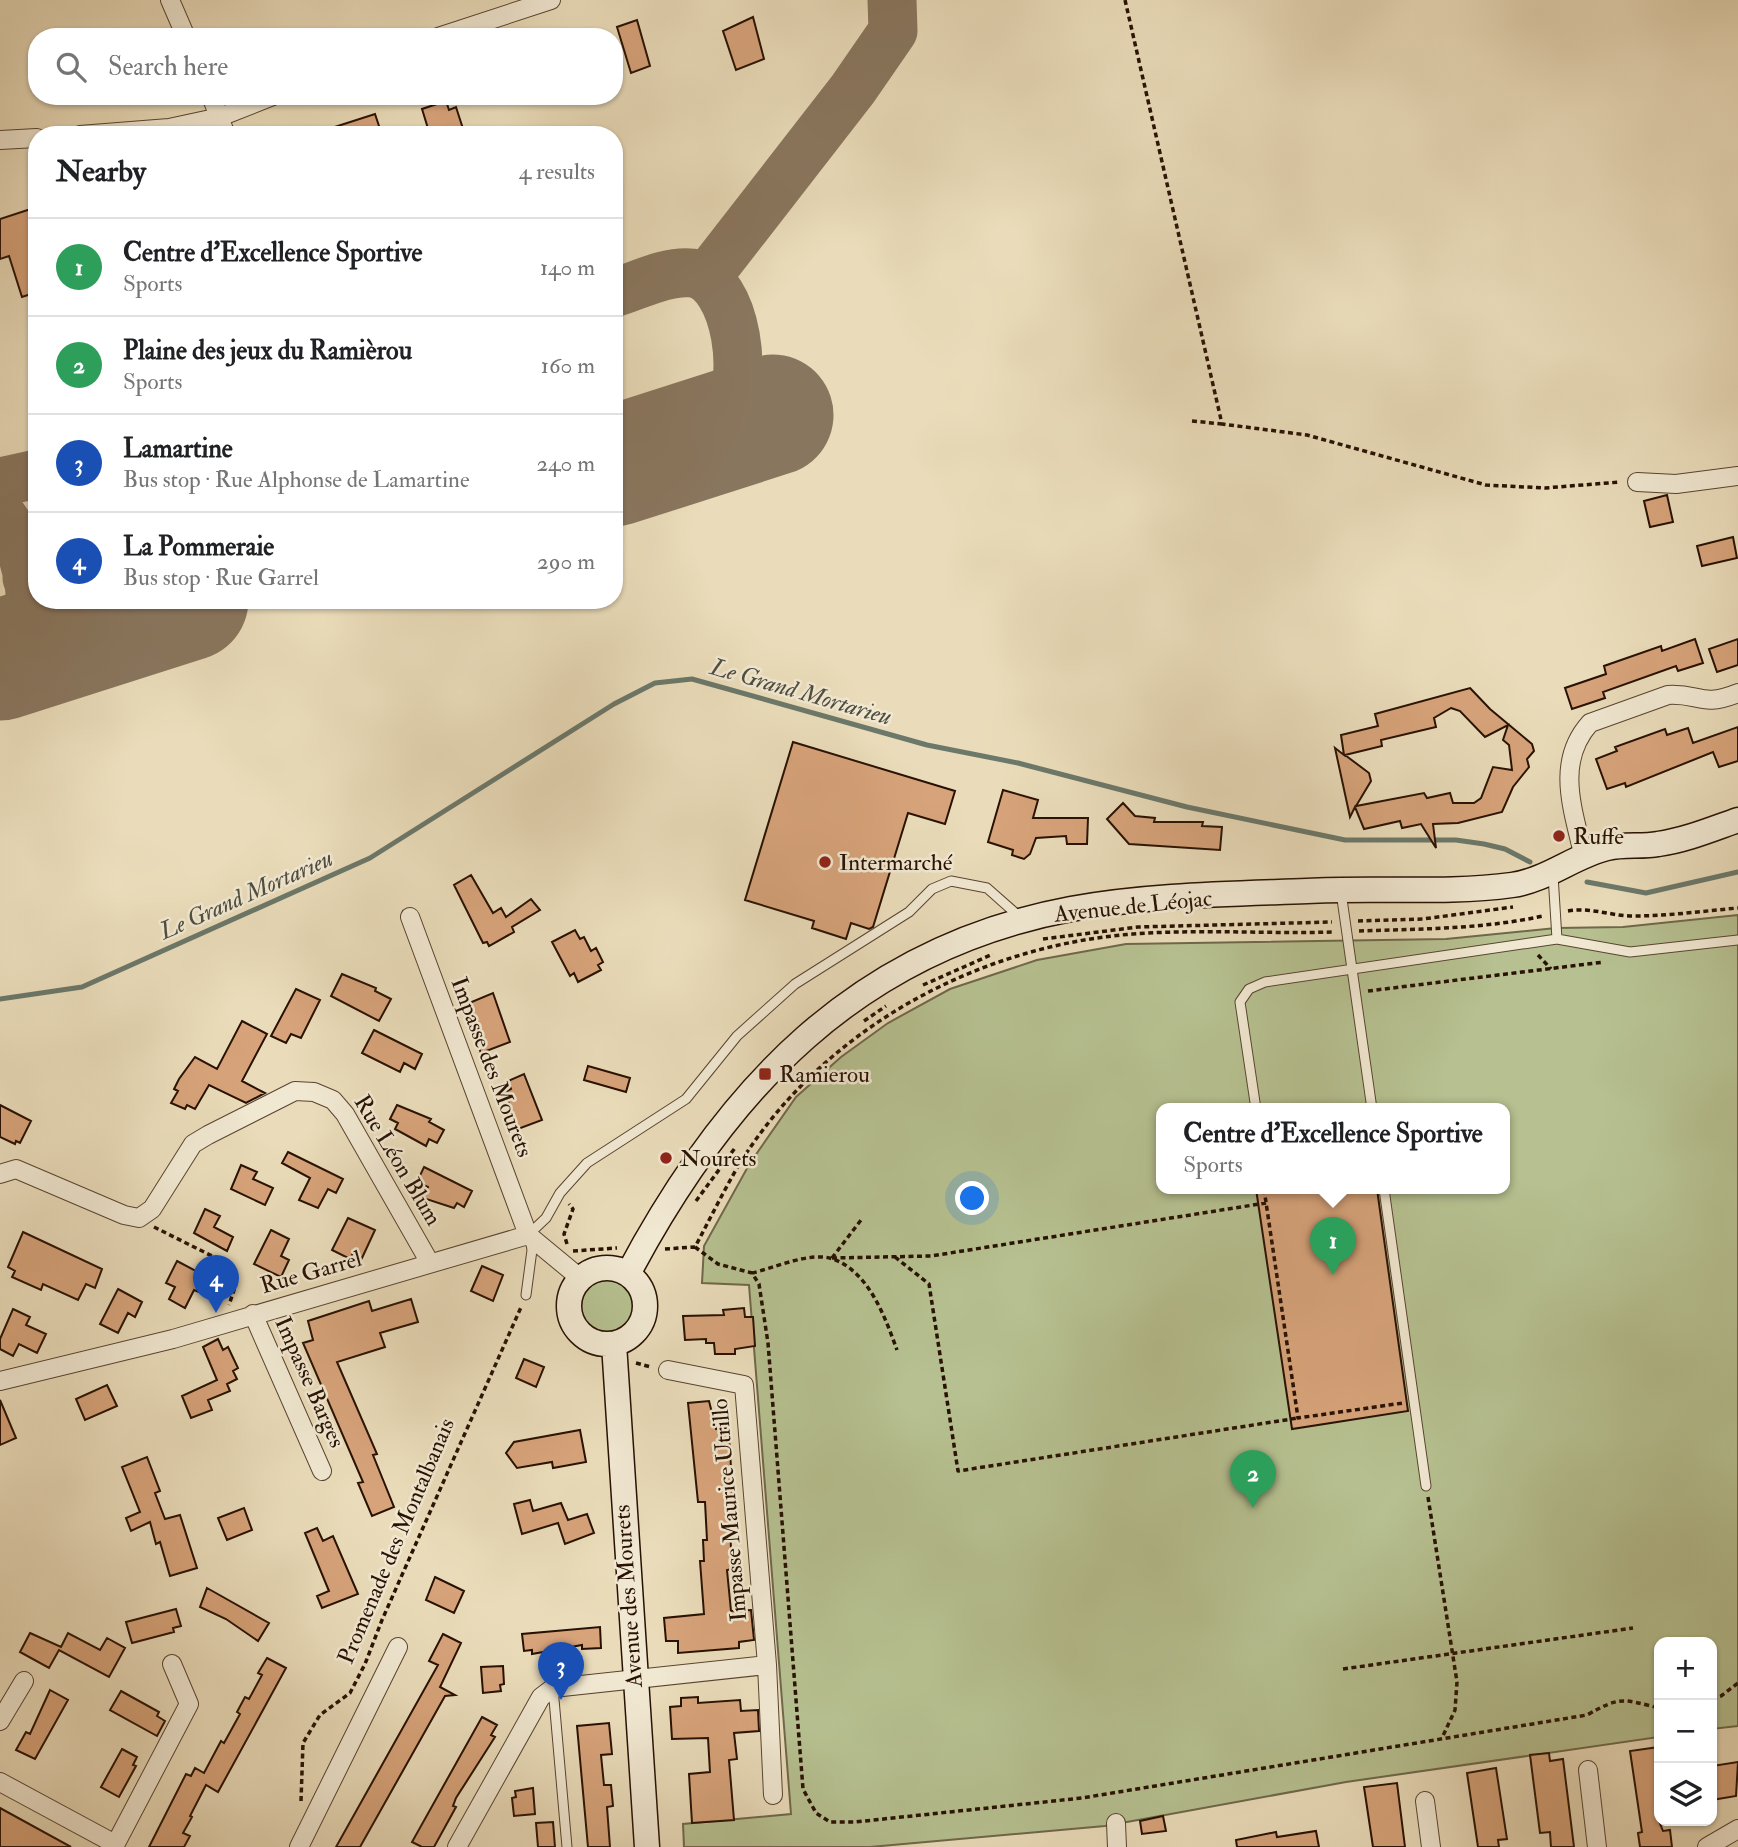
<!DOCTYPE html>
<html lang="en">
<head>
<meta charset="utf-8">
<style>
	body { margin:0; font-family:"IM FELL Double Pica",serif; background:#f6f6f6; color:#202124 }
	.controls { position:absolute; right:21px; bottom:21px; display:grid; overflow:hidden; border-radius:14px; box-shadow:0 2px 5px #0004 }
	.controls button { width:63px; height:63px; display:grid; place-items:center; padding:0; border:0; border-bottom:2px solid #e0e0e0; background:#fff; color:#202124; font:35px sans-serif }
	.you { position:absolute; left:973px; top:1199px; width:24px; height:24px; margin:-18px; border:5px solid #fff; border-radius:50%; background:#1a73e8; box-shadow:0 0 0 10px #1a73e833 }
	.badge { display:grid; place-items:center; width:46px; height:46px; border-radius:50%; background:#8f2418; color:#fff; font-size:23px; font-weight:700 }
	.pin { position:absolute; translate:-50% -58px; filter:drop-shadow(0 2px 4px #0008) }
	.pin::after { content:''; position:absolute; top:37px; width:24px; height:21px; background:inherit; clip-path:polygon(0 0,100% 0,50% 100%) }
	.popup { position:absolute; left:1156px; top:1103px; width:354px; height:91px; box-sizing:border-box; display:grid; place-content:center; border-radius:14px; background:#fff; filter:drop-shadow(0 2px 5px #0005); font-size:23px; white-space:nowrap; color:#757577 }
	.popup b { font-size:26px; color:#202124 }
	.popup::after { content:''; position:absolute; left:50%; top:100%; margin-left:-14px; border:14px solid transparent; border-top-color:#fff }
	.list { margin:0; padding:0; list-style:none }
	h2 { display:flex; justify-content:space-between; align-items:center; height:91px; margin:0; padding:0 28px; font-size:30px }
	h2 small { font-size:23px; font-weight:400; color:#757577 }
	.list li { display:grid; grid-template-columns:46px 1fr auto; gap:21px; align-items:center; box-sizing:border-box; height:98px; padding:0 28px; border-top:2px solid #e0e0e0 }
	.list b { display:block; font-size:26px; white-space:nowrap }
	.list p { margin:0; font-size:23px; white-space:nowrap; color:#757577 }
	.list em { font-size:23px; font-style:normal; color:#757577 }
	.icon { flex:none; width:38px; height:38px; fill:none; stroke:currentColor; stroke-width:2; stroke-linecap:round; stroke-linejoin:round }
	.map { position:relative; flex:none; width:1738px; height:1847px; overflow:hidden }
	.search { position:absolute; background:#fff; box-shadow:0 2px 5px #0004; left:28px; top:28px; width:595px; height:77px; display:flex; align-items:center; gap:18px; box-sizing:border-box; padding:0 24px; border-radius:28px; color:#757577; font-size:26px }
	.panel { position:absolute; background:#fff; box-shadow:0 2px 5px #0004; left:28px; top:126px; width:595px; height:483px; border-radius:28px }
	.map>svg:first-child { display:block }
</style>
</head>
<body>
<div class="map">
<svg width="1738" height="1847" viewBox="0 0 1738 1847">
	<rect width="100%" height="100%" fill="#eadcba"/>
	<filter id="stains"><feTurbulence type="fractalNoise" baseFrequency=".00286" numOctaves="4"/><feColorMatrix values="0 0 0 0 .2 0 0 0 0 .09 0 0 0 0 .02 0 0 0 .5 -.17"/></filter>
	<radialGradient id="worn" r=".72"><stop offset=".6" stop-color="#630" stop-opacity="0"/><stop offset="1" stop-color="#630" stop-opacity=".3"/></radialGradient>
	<!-- green -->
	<path fill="#b6c090" stroke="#6f684a" stroke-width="2" fill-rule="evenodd" d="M1738 915V1726L1712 1729V1642H1659V1737L1346 1782 1105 1826 870 1847H684L683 1824 791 1814 749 1285 702 1283 704 1246 750 1163 796 1097 841 1057 888 1023 950 989 1037 960 1126 944 1446 939 1556 928 1623 927ZM1162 1109H1504V1189H1162Z
		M577 1306a29 29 0 1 1 58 0a29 29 0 1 1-58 0Z"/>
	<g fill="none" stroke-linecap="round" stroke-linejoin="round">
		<!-- stream -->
		<path stroke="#6b786a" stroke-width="5" d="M1587 882 1646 893 1738 872
			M0 999 82 987 370 858 614 704 655 683 692 679 927 745 1018 763 1187 807 1345 840H1456L1484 844 1505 849 1530 862"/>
		<!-- taxiway -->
		<path stroke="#89765e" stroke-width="49" d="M711 282 709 277 714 268 853 89 893 31 892 0
			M614 293C637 286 667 270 692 273 738 279 751 387 724 417 705 439 669 447 643 457
			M0 482 37 474
			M0 513C28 548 51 632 0 657
			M27 578C41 622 70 619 110 625"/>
		<!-- runway -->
		<path stroke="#89765e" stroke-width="121" d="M614 466 773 415
			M0 660 188 600"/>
	</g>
	<!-- building -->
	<path fill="#d7a37a" stroke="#281103" stroke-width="2" fill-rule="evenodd" d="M753 17 764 59 736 70 723 31Z
		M637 20 650 66 631 73 617 27Z
		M446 101 449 110 456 107 465 135H430L422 109Z
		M375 114 382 135H319V132Z
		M37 207V292L22 297 9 256 0 259V219Z
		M1667 495 1673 522 1650 527 1644 501Z
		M1733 537 1737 558 1702 566 1697 546Z
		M1695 639 1703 663 1678 671 1676 666 1603 692 1605 698 1572 709 1565 688 1606 674 1604 666 1661 646 1662 651Z
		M1738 639V665L1717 672 1709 649Z
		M1470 688 1490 709 1532 744 1534 751 1527 759 1529 767 1513 787 1502 812 1458 823 1433 824 1436 848 1421 824 1402 828 1400 821 1364 829 1355 807 1350 817 1335 748 1344 755 1341 735 1378 726 1375 714ZM1451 708 1460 711 1485 737 1508 725 1503 740 1509 745 1512 770 1493 767 1481 798 1474 803H1453L1450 793 1427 798 1424 793 1356 806 1371 781 1369 773 1345 755 1382 746 1381 740 1436 727 1434 718Z
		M1738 727V761L1719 767 1713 752 1626 787 1625 783 1607 789 1596 759 1617 751 1615 747 1665 729 1667 735 1688 728 1693 743Z
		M793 742 955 791 945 824 908 813 873 927 869 929 851 923 846 939 812 928 814 921 745 900Z
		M1003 790 1038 800 1033 818H1088L1087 844H1067L1066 836 1036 838 1030 854 1024 859 1012 855 1013 850 988 842Z
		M1123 803 1135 816 1155 818 1154 822H1203L1202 826 1222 827 1220 850 1129 844 1107 819Z
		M471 875 493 913 501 908 506 917 531 899 540 910 512 927 514 932 489 946 487 942 483 943 454 885Z
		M575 930 580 939 584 937 591 951 596 948 603 962 598 965 601 970 578 982 574 973 570 976 552 942Z
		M342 974 376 988 375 991 391 999 379 1021 331 996Z
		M296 989 320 1000 301 1038 291 1034 286 1043 271 1036Z
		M493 993 510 1042 481 1053 462 1006Z
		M242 1021 267 1034 242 1081 265 1093 246 1103 209 1085 195 1109 187 1105 185 1109 171 1103 178 1091 174 1089 179 1079 195 1057 217 1069Z
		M374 1030 422 1054 415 1069 404 1063 400 1072 362 1053Z
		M588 1066 630 1078 626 1092 584 1080Z
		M524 1074 542 1120 518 1129 505 1092 511 1089 508 1081Z
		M0 1105 31 1121 20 1143 16 1141 15 1144 0 1137Z
		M397 1105 431 1119 429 1122 444 1130 437 1143 429 1139 426 1146 395 1129 398 1123 390 1119Z
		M288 1152 343 1179 336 1193 328 1189 318 1208 299 1200 310 1178 282 1163Z
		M241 1165 257 1172 253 1179 273 1188 265 1205 231 1189Z
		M424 1167 472 1191 464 1207 457 1203 454 1208 423 1198 428 1187 417 1182Z
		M1256 1189H1377L1408 1411 1292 1429Z
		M205 1209 220 1216 214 1227 233 1237 227 1251 194 1233Z
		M348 1218 375 1230 362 1258 353 1253 350 1259 332 1250Z
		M271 1230 289 1239 281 1256 289 1260 281 1277 254 1264Z
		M23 1232 102 1269 95 1288 86 1284 78 1300 43 1284 41 1290 12 1277 15 1271 8 1267Z
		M177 1261 211 1279 204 1294 194 1290 185 1308 169 1299 175 1287 166 1283Z
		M482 1266 503 1275 493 1301 471 1291Z
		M118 1289 142 1302 135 1317 128 1313 118 1333 100 1324Z
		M411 1299 418 1322 380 1333 385 1347 337 1362 377 1454 373 1455 394 1507 372 1516 358 1483 363 1482 303 1343 313 1340 308 1321 369 1301 372 1311Z
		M744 1308 745 1317H753L755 1346 735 1349V1354H715L714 1343H706V1339L685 1340 683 1316 724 1315 723 1310Z
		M13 1309 30 1317 26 1325 46 1334 37 1353 19 1344 13 1356 0 1349V1339Z
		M218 1339 223 1350 228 1347 238 1368 233 1371 237 1379 227 1384 230 1391 208 1400 212 1410 191 1418 182 1396 217 1380 203 1347Z
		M524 1359 544 1367 536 1387 516 1378Z
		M107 1385 117 1406 85 1420 76 1399Z
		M0 1400 16 1438 0 1445Z
		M709 1401 716 1429 728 1428 729 1437 735 1528H730L732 1569 727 1570 731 1611 751 1610 754 1640 739 1642V1648L678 1653V1641H666L664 1618 704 1614 700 1561H704L703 1540H707L705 1502H698L688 1403Z
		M580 1430 586 1462 553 1468 552 1462 517 1468 506 1453 514 1442Z
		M147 1457 160 1491 155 1493 165 1519 180 1515 197 1568 170 1576 160 1542 156 1544 150 1522 131 1531 126 1518 140 1512 122 1467Z
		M530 1500 533 1511 561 1503 568 1520 587 1514 594 1533 565 1544 558 1523 522 1534 514 1504Z
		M244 1508 252 1530 227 1540 218 1518Z
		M317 1528 323 1541 333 1536 358 1594 322 1608 317 1596 329 1591 305 1533Z
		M435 1577 464 1591 454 1613 426 1600Z
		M207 1588 269 1623 258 1641 226 1619 200 1607Z
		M176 1609 181 1626 173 1628 174 1632 132 1643 126 1622Z
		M600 1627 601 1648 582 1649V1645L532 1654V1650L524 1651 522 1634Z
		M30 1633 61 1647 68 1633 100 1650 107 1638 125 1648 109 1677 59 1650 49 1668 20 1652Z
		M443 1634 461 1643 440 1687 455 1695 445 1696 360 1847H336L438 1665 429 1661Z
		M267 1658 286 1668 218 1792 206 1785 190 1816 192 1817 183 1833 190 1836 184 1847H149L186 1774 191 1776 195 1768 204 1773 221 1741 224 1743 240 1714 237 1712 245 1697 249 1699 262 1675 258 1673Z
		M503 1666 504 1684 500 1685 501 1691 483 1693 481 1667Z
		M50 1690 68 1700 35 1759 16 1750 26 1732 30 1734Z
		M121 1691 159 1712 157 1716 165 1721 157 1736 110 1710Z
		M698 1697V1703L740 1700 741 1711 758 1710 759 1731 734 1733 737 1759 729 1760 734 1820 692 1823 689 1774 710 1772 708 1738 672 1739 670 1707 681 1706V1698Z
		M482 1717 497 1725 491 1735 495 1737 456 1798 453 1806 456 1807 434 1847H422L412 1842Z
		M609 1723 612 1754 601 1755 604 1785H611L613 1806 607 1807 610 1847H588L577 1726Z
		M1659 1747V1821L1663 1831 1670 1830 1672 1847H1640L1638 1833 1642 1832 1630 1751Z
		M122 1749 137 1757 133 1765 136 1766 119 1797 101 1787Z
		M1549 1753 1550 1761 1563 1759 1574 1847H1551L1550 1832 1540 1833 1530 1755Z
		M1738 1762 1736 1796 1712 1800V1766Z
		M1496 1768 1507 1839 1498 1840 1499 1847H1478L1467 1773Z
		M1397 1783 1405 1847H1373L1364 1787Z
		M533 1788 535 1814 514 1816 512 1798 516 1797 515 1791Z
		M0 1808 71 1847H0Z
		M1163 1816 1166 1831 1142 1834 1140 1821Z
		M553 1822 555 1847H538L536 1823Z
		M1316 1831 1319 1847H1237L1236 1840 1276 1832 1277 1837Z"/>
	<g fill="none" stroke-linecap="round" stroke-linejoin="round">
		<!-- lane casing -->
		<g stroke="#584431" stroke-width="11">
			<path id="lane" d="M1553 875 1557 939 1630 952 1738 940
				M1341 892 1372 1109
				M1256 1109 1240 1002 1249 989 1265 982 1557 939
				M1384 1189 1426 1486
				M528 1235 546 1218 560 1193 587 1163 686 1099 737 1036 795 984 909 912 932 889 951 881 987 888 1022 919
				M526 1295 532 1250 530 1238
				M553 1688 567 1847"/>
		</g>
		<!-- street casing -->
		<g stroke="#584431" stroke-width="20">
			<path id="street" d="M170 0 186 37
				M438 37 551 0
				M211 96 226 135
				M80 135 169 128 220 117 273 96
				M0 140 37 138
				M1637 482 1676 484 1738 476
				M1584 858C1574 812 1554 763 1590 723L1668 695C1700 693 1701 708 1738 693
				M410 917 528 1235 580 1278
				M0 1174 16 1169 124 1215 139 1218 152 1209 193 1144 208 1135 295 1091 314 1092 333 1100 345 1114 430 1263
				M253 1314 322 1471
				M668 1370 744 1385 767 1665 773 1795
				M0 1381 173 1339 528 1235
				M0 1721 24 1681
				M1588 1770 1597 1847
				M0 1782 115 1844
				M1425 1801 1431 1847
				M1116 1823 1117 1847
				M114 1847 189 1704 172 1664
				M299 1847 398 1647
				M457 1847 541 1697 553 1688 767 1665
				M1707 1847 1738 1829"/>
		</g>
		<!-- secondary casing -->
		<g stroke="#281103" stroke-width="27">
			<path id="secondary" d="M569 1306a38 38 0 1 1 76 0a38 38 0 1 1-76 0Z
				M628 1274C726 1089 857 949 1071 909 1147 895 1229 894 1307 891 1373 887 1447 894 1512 885 1547 880 1574 856 1607 848 1624 844 1642 847 1658 844 1686 840 1712 829 1738 820
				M614 1344 647 1847"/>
		</g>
		<!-- path -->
		<path stroke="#281103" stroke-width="3.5" stroke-dasharray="5 3.5" stroke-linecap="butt" d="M1125 0 1222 424 1307 435 1486 485 1545 488 1620 482
			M1192 421 1222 424
			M1568 911C1591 907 1611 916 1633 916 1669 916 1703 911 1738 908
			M1358 921 1423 919 1513 907
			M1359 931C1421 929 1483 929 1543 916
			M1043 939 1138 927 1332 922
			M1538 955 1551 969
			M923 985 993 954
			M1368 991 1604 962
			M864 1021 886 1006
			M728 1158 741 1162
			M1264 1189 1298 1418 1403 1403
			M696 1201 735 1148
			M154 1227 232 1266 236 1284 229 1305
			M567 1244 564 1234 573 1209 569 1204
			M695 1247 718 1264 752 1273 759 1284 768 1343 803 1789 816 1813 830 1822H855L1082 1798 1587 1715C1621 1696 1622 1699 1659 1708
			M665 1249 695 1247C710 1219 724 1190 740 1163 824 1029 976 946 1133 934 1200 929 1267 934 1334 932
			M573 1251 617 1248
			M895 1257 929 1284 958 1471 1298 1418
			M832 1258 931 1256 1266 1203
			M832 1258 861 1220
			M752 1273C774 1268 811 1251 833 1259 869 1272 885 1317 897 1350
			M636 1363 651 1367
			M1428 1497 1457 1682 1455 1710 1442 1738
			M1343 1669 1633 1628
			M1712 1699 1721 1696 1738 1683
			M301 1801 303 1743 320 1715 350 1693 365 1664 382 1620 522 1305"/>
		<!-- lane -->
		<use href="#lane" stroke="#f1e8d2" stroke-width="9"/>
		<!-- street -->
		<use href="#street" stroke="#f1e8d2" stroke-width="18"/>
		<!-- secondary -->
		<use href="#secondary" stroke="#f1e8d2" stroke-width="24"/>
	</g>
	<!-- markers -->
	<g fill="#8f2418" stroke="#f1e8d2" stroke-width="2.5">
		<circle cx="1559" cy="836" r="7"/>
		<circle cx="825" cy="862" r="7"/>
		<rect x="758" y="1067" width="14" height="14" rx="3.5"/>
		<circle cx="666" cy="1158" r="7"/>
	</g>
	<g text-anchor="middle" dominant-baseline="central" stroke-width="5" stroke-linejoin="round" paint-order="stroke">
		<!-- poi labels -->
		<g font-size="23" fill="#281103" stroke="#f1e8d2" text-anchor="start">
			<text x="1573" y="836">Ruffe</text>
			<text x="839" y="862">Intermarché</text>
			<text x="779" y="1074">Ramierou</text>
			<text x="680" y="1158">Nourets</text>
		</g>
		<!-- street labels -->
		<g font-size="23" fill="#281103" stroke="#f1e8d2">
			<text transform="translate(1133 906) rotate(-6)">Avenue de Léojac</text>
			<text transform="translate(492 1067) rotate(69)">Impasse des Mourets</text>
			<text transform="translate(398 1160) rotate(59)">Rue Léon Blum</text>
			<text transform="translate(311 1272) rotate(-16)">Rue Garrel</text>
			<text transform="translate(310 1382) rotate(66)">Impasse Barges</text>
			<text transform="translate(729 1510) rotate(-95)">Impasse Maurice Utrillo</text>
			<text transform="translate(396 1541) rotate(-67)">Promenade des Montalbanais</text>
			<text transform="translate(628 1596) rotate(-94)">Avenue des Mourets</text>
		</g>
		<!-- water labels -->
		<g font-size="24" font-style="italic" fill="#4f4d3f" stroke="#f1e8d2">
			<text transform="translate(801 692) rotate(16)">Le Grand Mortarieu</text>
			<text transform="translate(246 895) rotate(-24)">Le Grand Mortarieu</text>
		</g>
	</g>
	<rect width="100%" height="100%" filter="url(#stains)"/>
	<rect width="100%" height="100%" fill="url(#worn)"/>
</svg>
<div class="controls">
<button>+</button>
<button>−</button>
<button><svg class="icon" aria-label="layers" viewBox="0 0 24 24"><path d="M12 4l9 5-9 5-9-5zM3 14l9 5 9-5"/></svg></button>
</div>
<div class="you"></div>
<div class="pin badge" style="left:1333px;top:1275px;background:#2e9e5b">1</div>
<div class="popup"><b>Centre d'Excellence Sportive</b>Sports</div>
<div class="pin badge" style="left:1253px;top:1508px;background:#2e9e5b">2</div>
<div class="pin badge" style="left:561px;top:1700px;background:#1a4fb4">3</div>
<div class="pin badge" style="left:216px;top:1313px;background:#1a4fb4">4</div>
<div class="search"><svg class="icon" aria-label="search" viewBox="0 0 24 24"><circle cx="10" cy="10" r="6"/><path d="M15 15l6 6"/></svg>Search here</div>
<section class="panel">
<h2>Nearby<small>4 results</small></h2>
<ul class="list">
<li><span class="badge" style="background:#2e9e5b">1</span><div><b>Centre d'Excellence Sportive</b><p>Sports</p></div><em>140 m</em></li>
<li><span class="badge" style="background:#2e9e5b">2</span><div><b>Plaine des jeux du Ramièrou</b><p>Sports</p></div><em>160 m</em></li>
<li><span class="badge" style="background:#1a4fb4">3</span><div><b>Lamartine</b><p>Bus stop · Rue Alphonse de Lamartine</p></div><em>240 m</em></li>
<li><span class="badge" style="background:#1a4fb4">4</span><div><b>La Pommeraie</b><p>Bus stop · Rue Garrel</p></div><em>290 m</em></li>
</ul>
</section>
</div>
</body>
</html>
